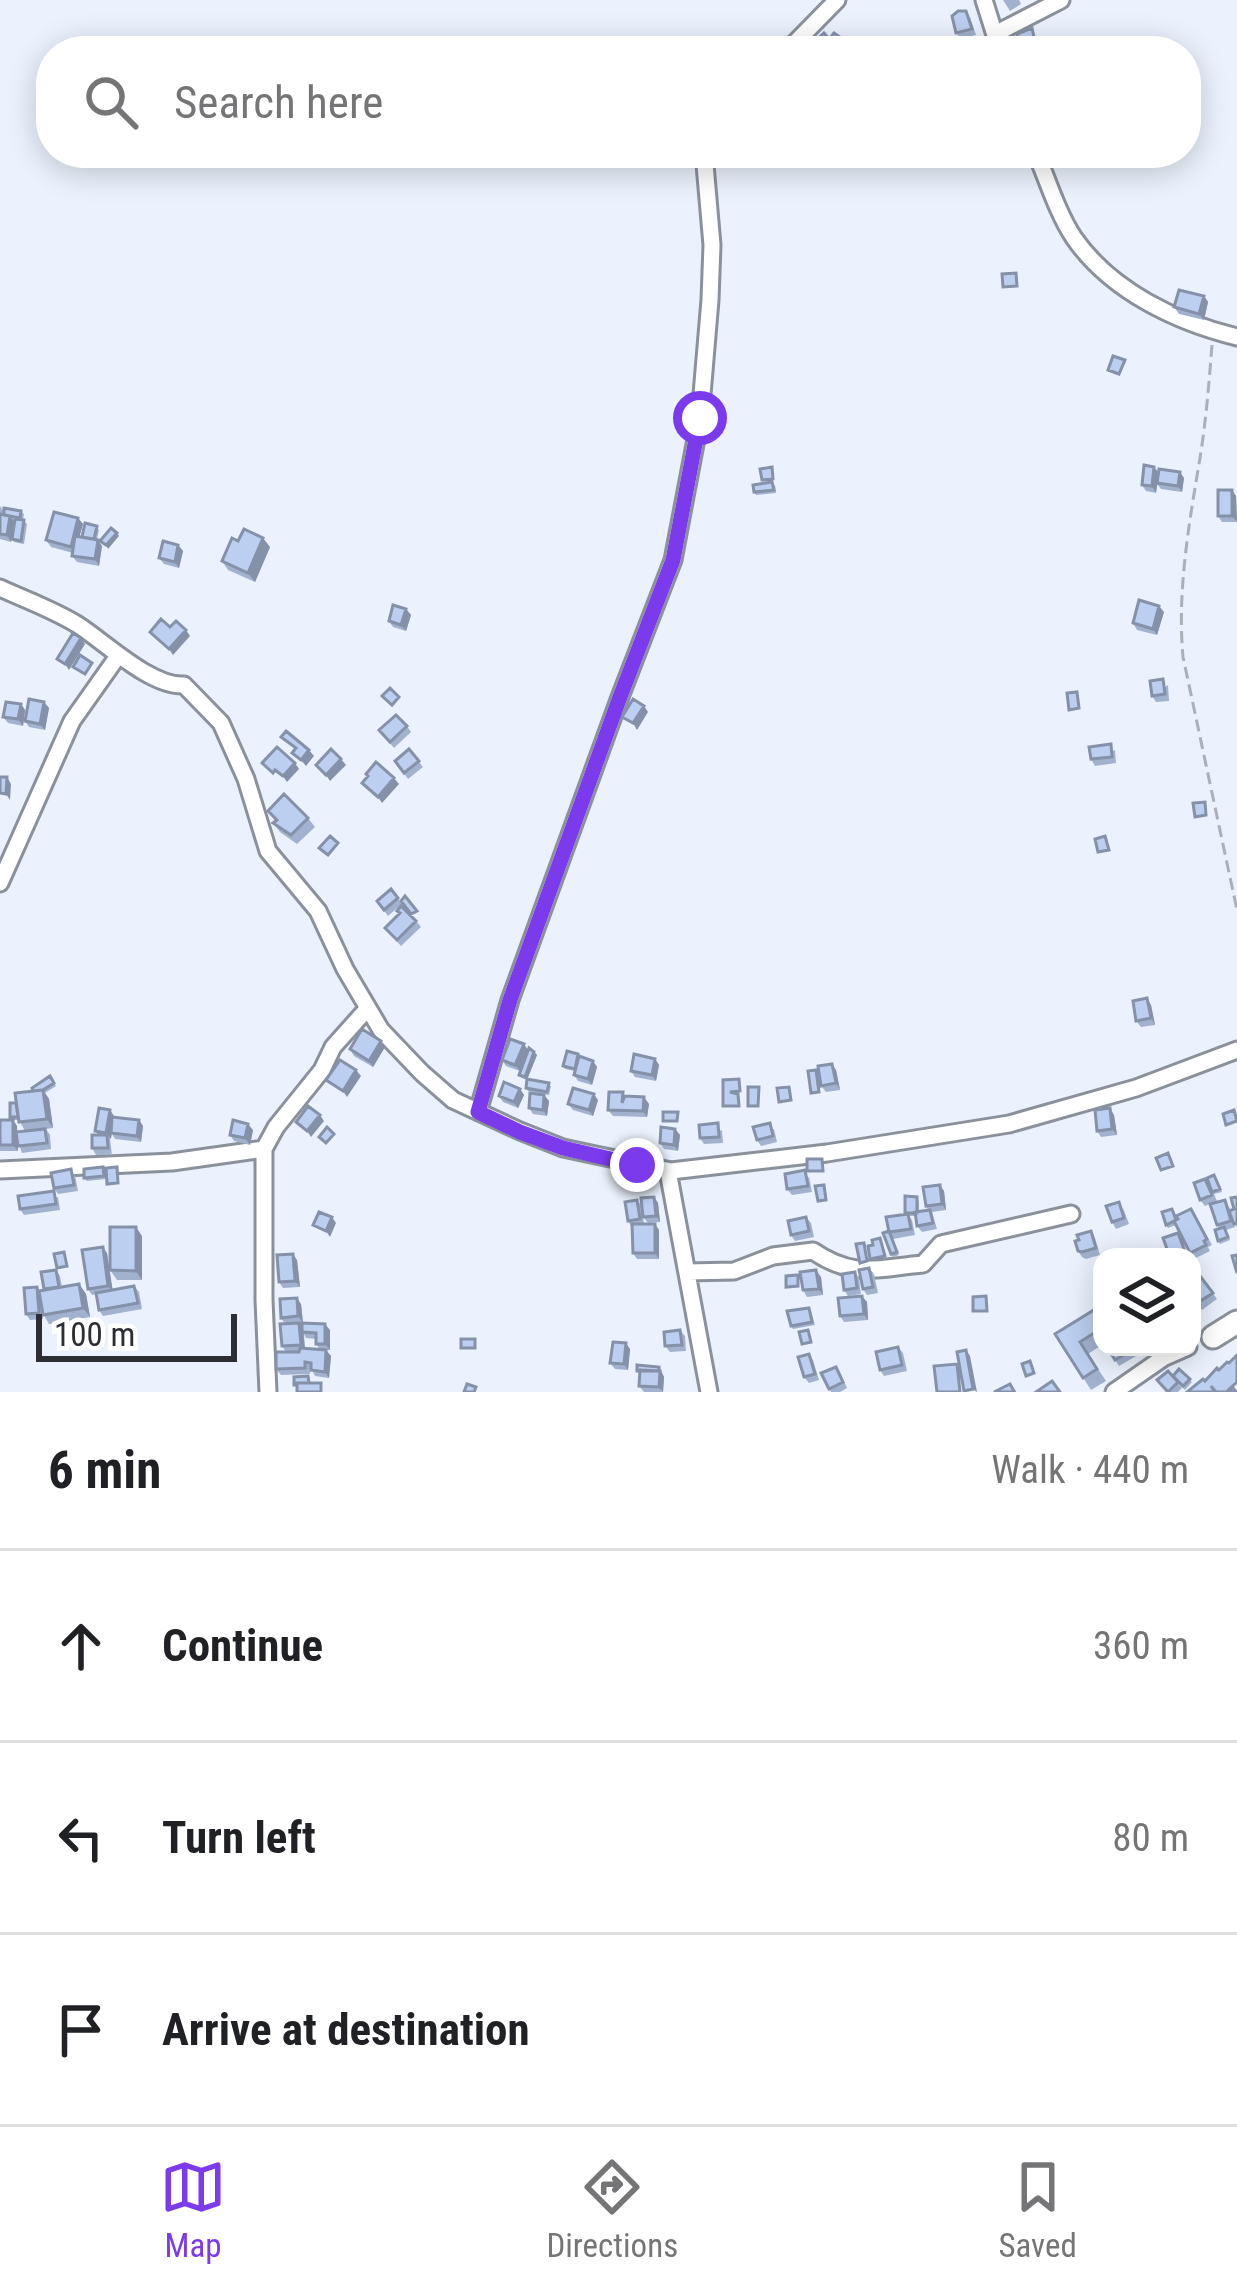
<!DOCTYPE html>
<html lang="en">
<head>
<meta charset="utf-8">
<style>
	body { margin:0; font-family:"Roboto Condensed",sans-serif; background:#f6f6f6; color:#202124 }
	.controls { position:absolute; right:36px; bottom:36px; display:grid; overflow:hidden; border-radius:24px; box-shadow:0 6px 30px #0003 }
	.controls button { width:108px; height:108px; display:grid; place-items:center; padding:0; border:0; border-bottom:3px solid #e0e0e0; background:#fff; color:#202124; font:60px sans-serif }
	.scale { position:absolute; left:36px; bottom:30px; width:201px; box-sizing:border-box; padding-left:12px; border:6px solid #2c2e33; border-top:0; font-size:33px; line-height:42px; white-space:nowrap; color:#2c2e33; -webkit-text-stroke:9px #fff; paint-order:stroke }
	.stop { position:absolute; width:36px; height:36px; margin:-27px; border:9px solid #7c3aed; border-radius:50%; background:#fff }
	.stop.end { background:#7c3aed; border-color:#fff; box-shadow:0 3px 12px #0008 }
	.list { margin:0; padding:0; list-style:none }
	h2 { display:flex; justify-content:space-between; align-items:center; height:156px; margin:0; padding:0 48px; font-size:51px }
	h2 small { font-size:39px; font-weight:400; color:#757577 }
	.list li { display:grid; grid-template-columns:78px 1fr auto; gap:36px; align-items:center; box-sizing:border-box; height:192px; padding:0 48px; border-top:3px solid #e0e0e0 }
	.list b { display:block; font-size:45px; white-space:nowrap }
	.list em { font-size:39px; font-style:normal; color:#757577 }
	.icon { flex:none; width:66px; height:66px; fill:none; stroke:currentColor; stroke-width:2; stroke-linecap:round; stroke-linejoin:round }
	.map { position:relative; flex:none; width:1237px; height:1392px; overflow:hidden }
	.search { position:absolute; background:#fff; box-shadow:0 6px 30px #0003; left:36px; right:36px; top:36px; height:132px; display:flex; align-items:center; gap:30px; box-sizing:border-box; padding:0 42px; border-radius:48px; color:#757577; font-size:45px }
	.sheet { height:732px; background:#fff }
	nav { display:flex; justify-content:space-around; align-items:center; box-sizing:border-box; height:168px; border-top:3px solid #e0e0e0; background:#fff; font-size:33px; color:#757577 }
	nav a { display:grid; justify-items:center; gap:6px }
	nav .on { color:#7c3aed }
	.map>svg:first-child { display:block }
</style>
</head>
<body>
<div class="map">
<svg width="1237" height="1392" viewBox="0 0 1237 1392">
	<rect width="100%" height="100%" fill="#ebf2fd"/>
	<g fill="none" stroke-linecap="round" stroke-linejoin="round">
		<!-- street casing -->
		<g stroke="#8b919b" stroke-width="21">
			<path id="street" d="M984 0 1000 51
				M995 34 1061 0
				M787 51 837 0
				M1036 153C1048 181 1057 212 1074 238 1111 291 1176 322 1237 337
				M0 588C26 600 54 610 78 625 106 643 151 687 184 685L221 723 246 779 268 851 318 911 345 969 381 1030 422 1073 453 1100 520 1131 563 1148 671 1171 827 1153 1009 1124 1136 1088 1237 1050
				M0 883 72 721 118 656
				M478 1112 510 1000 620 697 673 560 700 418 710 300 712 245 704 153
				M0 1170 172 1162 264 1149
				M671 1171H668L709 1392
				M687 1272 734 1271 773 1256 813 1251C854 1279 877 1268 923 1264L941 1244 1071 1214
				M268 1392 264 1300V1149L276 1127 322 1070 333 1047 367 1009
				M1114 1392 1163 1358 1188 1347"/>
		</g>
		<!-- secondary casing -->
		<g stroke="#8b919b" stroke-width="27">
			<path id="secondary" d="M1213 1337 1237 1322"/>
		</g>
		<!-- path -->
		<path stroke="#aab0b8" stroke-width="3" stroke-dasharray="12 6" stroke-linecap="butt" d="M1212 345C1209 383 1206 421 1200 458 1189 524 1177 590 1183 657L1237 910"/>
		<!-- street -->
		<use href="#street" stroke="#fff" stroke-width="15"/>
		<!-- secondary -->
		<use href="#secondary" stroke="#fff" stroke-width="21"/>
	</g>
	<!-- wall -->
	<path fill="#a2b2ce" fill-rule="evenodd" d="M1003 0H1019L1021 4 1010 11Z
		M970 17 976 35 961 39 956 33Z
		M1204 296 1208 302 1204 320 1179 314 1174 307Z
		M1154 467 1158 473 1184 478 1182 492 1161 489 1157 484 1156 493 1146 491 1142 485Z
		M775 485 776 493 756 495 754 492Z
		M1232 490 1236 496 1237 522H1222L1218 516Z
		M0 506 4 512 21 511 24 514 23 520 27 524 24 544 14 542 12 539 13 529 11 542 0 539Z
		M78 518 83 524 79 537H82L99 529 97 540 102 546 99 566 77 562 72 556 73 553 51 547 46 540Z
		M238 541 270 547 255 582 228 570 222 561Z
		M178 545 183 551 179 568 164 564 159 558Z
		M406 609 411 615 406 631 393 627 389 621Z
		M1164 612 1157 635 1137 630 1133 623Z
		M1168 685 1169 701 1156 702 1152 696Z
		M44 702 49 708 45 730 29 727 25 721Z
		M21 704 25 710 23 726 8 723 3 717Z
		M407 726 411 732 394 748 379 730Z
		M409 749 423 767 408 779 395 761Z
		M1115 750 1116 763 1095 766 1091 759Z
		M268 811 308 818 315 827 297 844 280 832 273 823 275 821Z
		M391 889 402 904 388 916 377 901Z
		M416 921 421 927 401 946 385 928Z
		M1151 1005 1155 1025 1141 1027 1136 1021Z
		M510 1039 520 1071 506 1066 502 1060Z
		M385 1047 373 1067 354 1056 350 1049Z
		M534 1052 537 1055 527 1079 551 1086 549 1095 528 1091 526 1088 527 1080 522 1078 519 1075Z
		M580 1057 593 1061 597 1067 592 1085 578 1081 574 1075 575 1071 565 1069 563 1066Z
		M655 1059 659 1065 656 1081 635 1077 631 1071Z
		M836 1070 840 1090 826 1092 821 1086Z
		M50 1076 56 1086 45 1093 49 1099 53 1128 46 1129 50 1135 51 1149 22 1153 18 1142V1151H0V1120H12L10 1117 16 1103ZM13 1120H19L25 1131 17 1132V1126Z
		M520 1089 524 1095 518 1108 503 1102 499 1096Z
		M544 1095 549 1101 547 1116 533 1114 529 1108Z
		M625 1096 649 1104 647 1117 613 1116 608 1110Z
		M598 1100 593 1116 573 1110 568 1104Z
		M110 1110 114 1117 139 1120 143 1126 141 1142 115 1139 112 1134 110 1139 112 1155H96L92 1148 98 1135 95 1131Z
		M1114 1115 1117 1135 1101 1137 1097 1131Z
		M675 1129 680 1135 678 1151 664 1149 660 1143Z
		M774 1129 777 1142 761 1146 757 1140Z
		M253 1130 250 1145 234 1141 230 1135Z
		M722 1130 723 1143 704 1144 700 1138Z
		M103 1167 106 1179 87 1181 84 1178Z
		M75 1175 78 1191 58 1194 54 1188Z
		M1214 1175 1222 1192 1214 1194 1217 1201 1205 1206 1200 1200Z
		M809 1177 812 1192 792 1195 787 1189Z
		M944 1191 946 1210 932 1212 937 1229 922 1232 917 1226 915 1216H909L912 1220 915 1235 893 1239 892 1237 899 1255 893 1257 891 1254 889 1231 919 1200V1212L928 1210 926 1206Z
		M58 1197 60 1210 24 1215 20 1209Z
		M654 1197 658 1203 660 1222 648 1223 643 1217Z
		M1237 1197V1227L1235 1225V1227L1226 1230 1230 1240 1220 1244 1218 1241 1219 1229 1217 1225 1229 1206 1230 1210 1234 1209Z
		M637 1200 642 1206 644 1224 659 1230V1259H637L633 1253 632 1227 628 1221Z
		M1123 1208 1129 1224 1116 1229 1112 1222Z
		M1172 1209 1177 1219 1195 1215 1212 1245 1208 1247 1210 1251 1194 1259 1176 1225 1168 1228 1166 1225Z
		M806 1217 811 1223 814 1237 795 1241 791 1235Z
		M1091 1231 1095 1238 1100 1255 1086 1259 1082 1257 1078 1251Z
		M142 1236V1280H117L110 1270Z
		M107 1253 112 1290 134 1286 139 1292 142 1309 103 1316 99 1310 96 1294 92 1295 88 1289Z
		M297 1260 300 1287 283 1288 279 1282Z
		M869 1268 874 1274 878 1293 867 1295 863 1289Z
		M56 1270 60 1276 62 1287 79 1284 86 1294 90 1317 49 1324 42 1312 43 1319 30 1320 26 1314 37 1287 40 1291 45 1290Z
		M855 1272 859 1278 861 1294 848 1296 844 1290Z
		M1197 1272 1217 1299 1202 1310 1192 1296Z
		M821 1277 823 1295 807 1297 803 1290Z
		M867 1302 868 1320 844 1322 840 1316Z
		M301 1304 303 1323H299L302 1327 330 1330V1350H325L331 1356 329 1378 315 1376 311 1368 310 1374 281 1375 276 1369 286 1352 282 1346 285 1324 281 1318ZM304 1334 306 1338 316 1339V1344L320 1350 305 1348Z
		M1102 1305V1345L1088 1354 1106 1381 1091 1390 1055 1334Z
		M811 1311 815 1325 793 1329 791 1326Z
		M680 1330 685 1336 686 1351 670 1352 665 1346Z
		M898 1347 903 1353 907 1371 884 1376 880 1370Z
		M1107 1347H1140L1143 1352 1119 1366Z
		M630 1349 628 1370 615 1369 610 1363Z
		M809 1354 813 1360 819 1380 809 1383 804 1377Z
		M1179 1369 1192 1382 1185 1390 1178 1383 1182 1388 1178 1392H1167L1173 1376Z
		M661 1370 664 1377 663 1392H635H644L639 1386 640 1374 637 1371Z
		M821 1373H840L847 1388 840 1392H831Z"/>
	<!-- shaded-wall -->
	<path fill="#8491a8" d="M1204 296 1208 302 1204 320 1199 314Z
		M1154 467 1159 473 1156 493 1152 486Z
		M1180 472 1184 478 1182 492 1178 486Z
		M1232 490 1236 496 1237 522 1232 516Z
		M10 516 15 523 11 542 7 535Z
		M78 518 83 524 75 553 71 547Z
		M117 533 119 536 108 549 106 545Z
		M263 538 270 547 255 582 248 573Z
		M98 540 102 546 99 566 95 559Z
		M178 545 183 551 179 568 175 562Z
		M1159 606 1164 612 1157 635 1153 629Z
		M406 609 411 615 406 631 401 625Z
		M186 630 190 636 173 655 169 649Z
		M81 638 85 644 69 670 65 664Z
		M44 702 49 708 45 730 40 724Z
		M21 704 25 710 23 726 18 719Z
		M644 706 648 712 637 730 633 723Z
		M309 750 314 756 306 766 301 760Z
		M341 759 346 765 330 781 326 775Z
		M295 763 299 769 287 782 283 776Z
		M7 777 11 784 10 800 6 794Z
		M394 778 399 784 382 803 378 797Z
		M1147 998 1151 1005 1155 1025 1151 1018Z
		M381 1041 385 1047 373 1067 369 1061Z
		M524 1044 528 1050 520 1071 515 1065Z
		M534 1052 537 1055 527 1080 525 1077Z
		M655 1059 659 1065 656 1081 652 1075Z
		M593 1061 597 1067 592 1085 588 1079Z
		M832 1064 836 1070 840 1090 836 1083Z
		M356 1070 361 1076 347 1097 343 1091Z
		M520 1089 524 1095 518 1108 514 1102Z
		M43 1090 49 1099 53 1128 47 1119Z
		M594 1094 598 1100 593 1116 589 1110Z
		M544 1095 549 1101 547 1116 543 1110Z
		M644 1097 649 1104 647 1117 643 1111Z
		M1110 1108 1114 1115 1117 1135 1112 1129Z
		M110 1110 114 1116 111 1139 106 1133Z
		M320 1115 324 1121 311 1137 307 1131Z
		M13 1120 17 1126 18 1151 13 1145Z
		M139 1120 143 1126 141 1142 137 1136Z
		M248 1124 253 1130 250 1145 245 1138Z
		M675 1129 680 1135 678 1151 674 1145Z
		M940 1185 944 1191 946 1210 942 1204Z
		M654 1197 658 1203 660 1222 656 1216Z
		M332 1217 336 1223 330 1237 326 1231Z
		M655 1224 659 1230V1259L655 1253Z
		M136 1227 142 1236V1280L136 1271Z
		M103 1247 107 1253 113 1292 108 1286Z
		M293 1254 297 1260 300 1287 295 1281Z
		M816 1270 821 1277 823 1295 819 1289Z
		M79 1284 86 1294 90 1317 83 1308Z
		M862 1296 867 1302 868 1320 864 1314Z
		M297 1298 301 1304 303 1323 298 1316Z
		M299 1323 303 1329 305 1351 301 1345Z
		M325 1324 330 1330V1350L325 1344Z
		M626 1343 630 1349 628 1370 624 1364Z
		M326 1350 331 1356 329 1378 325 1372Z
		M966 1350 970 1356 977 1392 973 1389Z
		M659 1367 664 1377 663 1392 659 1387Z"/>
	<!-- building -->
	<path fill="#bccff0" stroke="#8491a8" stroke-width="3" d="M958 11H966L972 29 956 33 952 16Z
		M1032 28 1036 46 1020 50 1017 34Z
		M824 33 830 40 817 51 811 45Z
		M834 33 844 40 839 46 843 49 841 51H831L824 46Z
		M75 153H83L82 160 74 158Z
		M1016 273 1017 286 1003 287 1002 274Z
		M1179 290 1204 296 1199 314 1174 307Z
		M1113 356 1125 360 1119 374 1108 370Z
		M1144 465 1154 467 1152 486 1142 485Z
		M772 467 773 479 762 480 760 469Z
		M1159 469 1180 472 1178 486 1157 483Z
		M772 482 774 490 754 492 753 485Z
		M1218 490H1232V516H1218Z
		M4 508 21 511 20 518 4 515Z
		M54 512 78 518 71 547 46 540Z
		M0 514 10 516 7 535 0 534Z
		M15 519 24 520 21 541 12 539Z
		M85 523 97 526 94 539 82 537Z
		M111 528 117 533 106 545 100 541Z
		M244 529 263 538 248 573 222 561 232 538 238 541Z
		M75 536 98 540 95 559 72 556Z
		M163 541 178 545 175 562 159 558Z
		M1139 600 1159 606 1153 629 1133 623Z
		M393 605 406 609 401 625 389 621Z
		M161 619 170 627 176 621 186 630 169 649 150 632Z
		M73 633 81 638 65 664 57 659Z
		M80 655 92 663 85 674 73 667Z
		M1163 679 1165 694 1152 696 1150 681Z
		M390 688 399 697 392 705 382 696Z
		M1077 692 1079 708 1069 710 1067 693Z
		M29 699 44 702 40 724 25 721Z
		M633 699 644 706 633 723 622 717Z
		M6 702 21 704 18 719 3 717Z
		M396 715 407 726 390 742 379 730Z
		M286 731 309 750 301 760 292 753 296 748 281 737Z
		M1111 744 1112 757 1091 759 1089 747Z
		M277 747 295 763 283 776 275 770 273 773 262 763Z
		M331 749 341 759 326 775 316 765Z
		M409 749 419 761 404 773 395 761Z
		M376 762 394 778 378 797 362 783 368 776 366 774Z
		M0 777H7L6 794 0 793Z
		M284 794 308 818 291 835 273 823 277 820 268 811Z
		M1205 802 1206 815 1195 817 1193 803Z
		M330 836 338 843 328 855 319 848Z
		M1105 836 1109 850 1098 852 1095 839Z
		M391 889 398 898 384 910 377 901Z
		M405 896 417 911 411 914 401 901Z
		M401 906 416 921 397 940 385 928 400 913 397 911Z
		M1147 998 1151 1018 1136 1021 1133 1001Z
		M362 1029 381 1041 369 1061 350 1049Z
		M510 1039 524 1044 515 1065 502 1060Z
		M529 1048 534 1052 525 1077 519 1075Z
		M567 1051 578 1054 575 1069 563 1066Z
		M634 1054 655 1059 652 1075 631 1071Z
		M579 1056 593 1061 588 1079 574 1075Z
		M340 1060 356 1070 343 1091 326 1080Z
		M832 1064 836 1083 821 1086 818 1066Z
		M816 1070 819 1092 811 1093 808 1071Z
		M50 1076 54 1083 43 1090 33 1091 32 1088Z
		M527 1079 549 1083 547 1092 526 1088Z
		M739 1079 740 1091 730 1092 738 1094 739 1106H723V1080Z
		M504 1082 520 1089 514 1102 499 1096Z
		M748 1087H759L758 1106H748Z
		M789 1087 791 1100 779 1102 777 1088Z
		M573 1088 594 1094 589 1110 568 1104Z
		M43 1090 47 1119 19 1122 15 1093Z
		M609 1092H623L622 1103 625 1096 644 1097 643 1111 608 1110Z
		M530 1093 544 1095 543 1110 529 1108Z
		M10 1103H16L18 1117H10Z
		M308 1106 320 1115 307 1131 296 1122Z
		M99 1108 110 1110 106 1133 95 1131Z
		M1110 1108 1112 1129 1097 1131 1095 1110Z
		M1234 1110 1237 1121 1226 1125 1223 1114Z
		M663 1112H678L677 1121H663Z
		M112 1117 139 1120 137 1136 111 1133Z
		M0 1120H13V1145H0Z
		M233 1120 248 1124 245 1138 230 1135Z
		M718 1123 719 1137 700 1138 699 1125Z
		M770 1123 773 1136 757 1140 753 1127Z
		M327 1127 334 1134 326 1143 319 1137Z
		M661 1127 675 1129 674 1145 660 1143Z
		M45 1129 47 1143 18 1146 16 1132Z
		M92 1135H107L108 1148H92Z
		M1168 1153 1173 1166 1161 1170 1156 1158Z
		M807 1159H822L823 1171H807Z
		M103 1167 104 1176 84 1178V1169Z
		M117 1167 118 1183 107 1184 106 1168Z
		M71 1169 74 1185 54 1188 51 1173Z
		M805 1170 808 1186 787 1189 785 1174Z
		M1214 1175 1220 1189 1212 1192 1207 1178Z
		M1205 1179 1212 1195 1200 1200 1194 1183Z
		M824 1185 826 1200 818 1201 815 1186Z
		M940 1185 942 1204 926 1206 923 1187Z
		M54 1191 56 1204 20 1209 18 1196Z
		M905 1196 917 1197V1213H905Z
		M654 1197 656 1216 643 1217 641 1198Z
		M1237 1197V1223L1234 1224 1229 1211 1234 1209 1231 1198Z
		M637 1200 640 1219 628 1221 625 1202Z
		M1225 1200 1231 1221 1217 1225 1210 1204Z
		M1119 1202 1124 1218 1112 1222 1106 1206Z
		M1172 1209 1176 1220 1166 1225 1162 1212Z
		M1191 1209 1207 1239 1204 1241 1206 1245 1190 1253 1174 1221 1178 1219 1176 1216Z
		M930 1210 933 1223 917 1226 915 1212Z
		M319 1212 332 1217 326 1231 313 1225Z
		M908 1214 911 1229 889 1232 886 1217Z
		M806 1217 809 1231 791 1235 788 1221Z
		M632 1224H655V1253H633Z
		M110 1227H136V1271L110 1270Z
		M1224 1227 1228 1237 1218 1241 1215 1230Z
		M889 1231 897 1252 891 1254 883 1233Z
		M1091 1231 1096 1248 1082 1252 1078 1251 1075 1241 1079 1240 1077 1235Z
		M1178 1233 1187 1257H1170L1163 1238Z
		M880 1238 885 1256 870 1259 868 1246 873 1245 872 1240Z
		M864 1243 867 1261 860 1263 856 1244Z
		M103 1247 108 1286 88 1289 82 1250Z
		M64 1252 67 1266 57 1268 54 1254Z
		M293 1254 295 1281 279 1282 277 1255Z
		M1237 1255V1273L1232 1256Z
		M869 1268 873 1287 863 1289 859 1270Z
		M56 1270 59 1287 44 1289 41 1272Z
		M816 1270 819 1289 803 1290 800 1272Z
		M855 1272 857 1288 844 1290 842 1274Z
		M1197 1272 1213 1293 1197 1303 1192 1296V1275Z
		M798 1275V1286L786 1287V1276Z
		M79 1284 83 1308 43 1315 39 1291Z
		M134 1286 138 1303 99 1310 96 1293Z
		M37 1287 39 1313 26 1314 24 1288Z
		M862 1296 864 1314 840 1316 838 1298Z
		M986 1296 987 1311H973V1297Z
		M297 1298 298 1316 281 1318 280 1299Z
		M1102 1305V1328L1080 1342 1097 1369 1083 1378 1055 1334Z
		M809 1308 812 1322 791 1326 787 1311Z
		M299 1323 301 1345 282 1346 280 1324Z
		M302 1323 325 1324V1344H316V1333L302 1332Z
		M680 1330 682 1345 665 1346 664 1332Z
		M808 1330 811 1342 802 1344 799 1332Z
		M461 1339H475V1348H461Z
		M613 1342 626 1343 624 1364 610 1363Z
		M898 1347 902 1365 880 1370 876 1352Z
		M1107 1347H1137L1115 1360Z
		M300 1348 326 1350 325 1372 311 1370V1363L305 1362V1368L276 1369V1352H299Z
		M966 1350 973 1389 964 1391 957 1352Z
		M809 1354 815 1374 804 1377 798 1357Z
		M1237 1355V1382L1227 1391 1233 1388 1236 1392H1216L1211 1386 1215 1392H1187L1203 1379 1205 1381 1217 1368 1219 1370 1227 1362 1229 1363Z
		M1030 1361 1034 1373 1026 1376 1022 1364Z
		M957 1364 960 1392H937L934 1366Z
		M637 1365 659 1367V1371H637Z
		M836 1367 843 1382 829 1389 821 1373Z
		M1179 1369 1190 1379 1183 1386 1173 1376Z
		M640 1370 660 1371 659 1387 639 1386Z
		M1168 1371 1178 1382 1168 1392 1157 1380Z
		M308 1376 309 1383H297V1385H294V1377Z
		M1052 1381 1060 1392H1036Z
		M297 1383H321V1392H297Z
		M467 1384 476 1387 474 1392H464Z
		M1010 1384 1014 1391 1011 1392H994Z"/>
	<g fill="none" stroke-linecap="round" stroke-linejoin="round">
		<!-- route -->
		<path stroke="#7c3aed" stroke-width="15" d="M637 1165 563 1148 520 1132 478 1112 510 1000 620 697 673 560 700 418"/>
	</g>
</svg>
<div class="controls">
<button><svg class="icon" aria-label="layers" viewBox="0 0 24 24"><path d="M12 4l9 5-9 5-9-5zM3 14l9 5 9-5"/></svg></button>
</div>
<div class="scale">100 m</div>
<div class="stop" style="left:700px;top:418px"></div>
<div class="stop end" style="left:637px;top:1165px"></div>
<div class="search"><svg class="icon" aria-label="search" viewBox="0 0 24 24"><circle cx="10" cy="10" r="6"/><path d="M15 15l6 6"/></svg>Search here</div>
</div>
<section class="sheet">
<h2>6 min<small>Walk · 440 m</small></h2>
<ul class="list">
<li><svg class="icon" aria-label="ahead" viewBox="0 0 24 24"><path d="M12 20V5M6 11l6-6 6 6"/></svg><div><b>Continue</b></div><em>360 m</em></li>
<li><svg class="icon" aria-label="left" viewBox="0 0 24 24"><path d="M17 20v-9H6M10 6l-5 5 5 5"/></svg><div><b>Turn left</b></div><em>80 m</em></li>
<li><svg class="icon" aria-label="arrive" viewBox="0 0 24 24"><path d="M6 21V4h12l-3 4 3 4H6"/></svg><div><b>Arrive at destination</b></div></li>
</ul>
</section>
<nav>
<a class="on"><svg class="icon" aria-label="map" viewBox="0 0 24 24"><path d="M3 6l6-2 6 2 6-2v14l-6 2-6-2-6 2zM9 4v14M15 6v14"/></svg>Map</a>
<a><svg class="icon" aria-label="directions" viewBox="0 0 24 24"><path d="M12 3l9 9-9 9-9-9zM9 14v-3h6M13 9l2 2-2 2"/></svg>Directions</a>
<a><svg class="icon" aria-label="saved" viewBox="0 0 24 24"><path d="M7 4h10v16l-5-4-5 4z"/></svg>Saved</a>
</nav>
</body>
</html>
